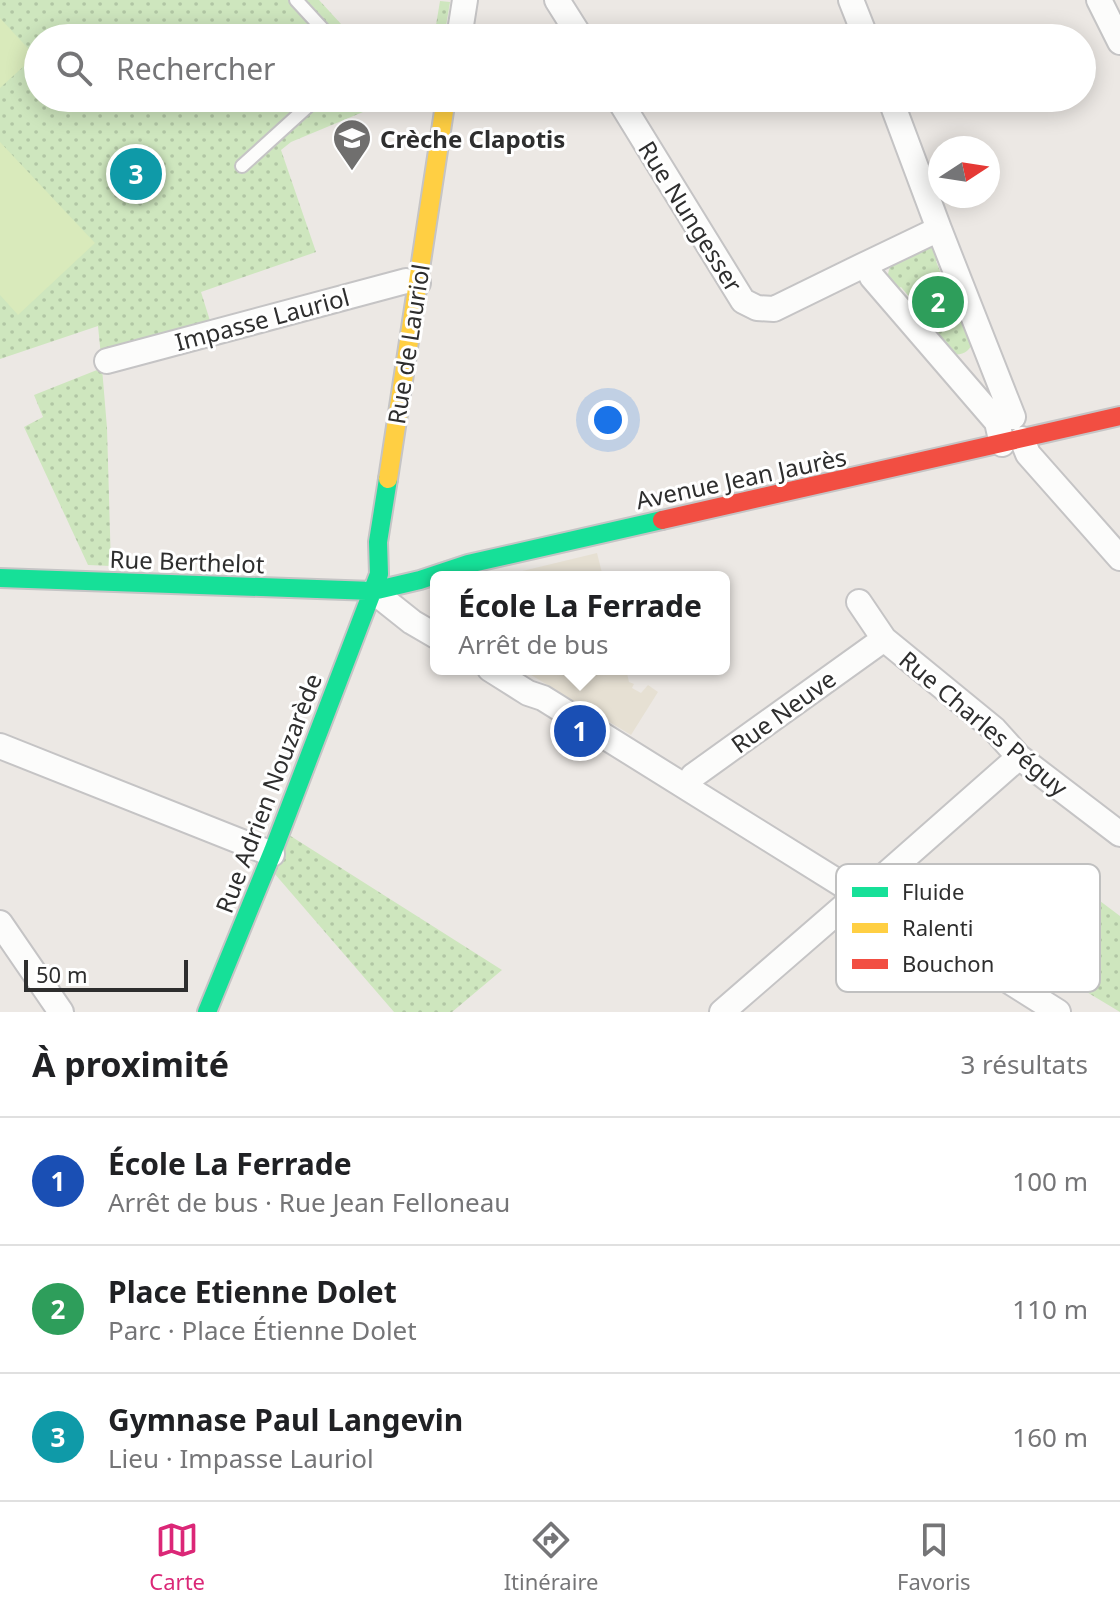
<!DOCTYPE html>
<html lang="fr">
<head>
<meta charset="utf-8">
<style>
	body { margin:0; font-family:"Noto Sans",sans-serif; background:#f2f2f2; color:#202124 }
	.compass { position:absolute; left:928px; top:136px; width:72px; height:72px; border-radius:50%; background:#fff; box-shadow:0 4px 20px #0003; rotate:78deg }
	.scale { position:absolute; left:24px; bottom:20px; width:164px; box-sizing:border-box; padding-left:8px; border:4px solid #2e2e2e; border-top:0; font-size:22px; line-height:28px; white-space:nowrap; color:#2e2e2e; -webkit-text-stroke:6px #fff; paint-order:stroke }
	.you { position:absolute; left:608px; top:420px; width:28px; height:28px; margin:-20px; border:6px solid #fff; border-radius:50%; background:#1a73e8; box-shadow:0 0 0 12px #1a73e833 }
	.badge { display:grid; place-items:center; width:52px; height:52px; border-radius:50%; background:#db2777; color:#fff; font-size:26px; font-weight:700 }
	.pin { position:absolute; translate:-50% -50%; border:4px solid #fff; box-shadow:0 2px 8px #0006 }
	.popup { position:absolute; left:430px; top:571px; width:300px; height:104px; box-sizing:border-box; display:grid; place-content:center; border-radius:12px; background:#fff; filter:drop-shadow(0 2px 6px #0005); font-size:26px; white-space:nowrap; color:#757577 }
	.popup b { font-size:30px; color:#202124 }
	.popup::after { content:''; position:absolute; left:50%; top:100%; margin-left:-16px; border:16px solid transparent; border-top-color:#fff }
	.list { margin:0; padding:0; list-style:none }
	h2 { display:flex; justify-content:space-between; align-items:center; height:104px; margin:0; padding:0 32px; font-size:34px }
	h2 small { font-size:26px; font-weight:400; color:#757577 }
	.list li { display:grid; grid-template-columns:52px 1fr auto; gap:24px; align-items:center; box-sizing:border-box; height:128px; padding:0 32px; border-top:2px solid #e0e0e0 }
	.list b { display:block; font-size:30px; white-space:nowrap }
	.list p { margin:0; font-size:26px; white-space:nowrap; color:#757577 }
	.list em { font-size:26px; font-style:normal; color:#757577 }
	.icon { flex:none; width:44px; height:44px; fill:none; stroke:currentColor; stroke-width:2; stroke-linecap:round; stroke-linejoin:round }
	.map { position:relative; flex:none; width:1120px; height:1012px; overflow:hidden }
	.search { position:absolute; background:#fff; box-shadow:0 4px 20px #0003; left:24px; right:24px; top:24px; height:88px; display:flex; align-items:center; gap:20px; box-sizing:border-box; padding:0 28px; border-radius:44px; color:#757577; font-size:30px }
	.sheet { height:488px; background:#fff }
	nav { display:flex; justify-content:space-around; align-items:center; box-sizing:border-box; height:112px; border-top:2px solid #e0e0e0; background:#fff; font-size:22px; color:#757577 }
	nav a { display:grid; justify-items:center; gap:4px }
	nav .on { color:#db2777 }
	.map>svg:first-child { display:block }
</style>
</head>
<body>
<div class="map">
<svg width="1120" height="1012" viewBox="0 0 1120 1012">
	<defs>
		<pattern id="green-dots" width="8" height="8" patternUnits="userSpaceOnUse" patternTransform="scale(2)"><rect width="8" height="8" fill="#cee6be"/><path d="M2 2h.1M6 6h.1" fill="none" stroke="#b1c6a4" stroke-width="1.8" stroke-linecap="round"/></pattern>
	</defs>
	<rect width="100%" height="100%" fill="#ece8e4"/>
	<!-- education -->
	<path fill="#e6e0d3" d="M597 553 603 577H498Z
		M521 669H626L629 682 634 684 632 688 641 693 648 685 658 692 631 735Z"/>
	<!-- green -->
	<path fill="url(#green-dots)" d="M0 0H319L341 24 434 37 440 1 450 2 444 38H38V98H367L359 102 363 112 291 142 281 150 316 252 201 292 211 324 101 356 98 326 0 359Z
		M932 246 943 258 936 261 947 289 955 286 974 340C969 353 961 357 948 353L916 318 922 312 901 287 893 292 887 278 891 262Z
		M102 368 107 428 111 566 88 565 24 427 43 417 34 395Z
		M289 835 502 970 452 1012H394L274 873Z
		M1068 877 1120 916V1012L1015 949Z"/>
	<!-- pitch -->
	<path fill="#d9eabb" d="M0 18 35 56 0 88Z
		M0 142 95 243 18 315 0 295Z"/>
	<g fill="none" stroke-linecap="round" stroke-linejoin="round">
		<!-- lane casing -->
		<g stroke="#c5c4c5" stroke-width="16">
			<path id="lane" d="M296 0 331 38
				M242 166 317 98"/>
		</g>
		<!-- street casing -->
		<g stroke="#c5c4c5" stroke-width="28">
			<path id="street" d="M557 0 581 38
				M851 0 866 38
				M1099 0 1120 42
				M459 38 465 0
				M618 98 743 301 757 308 774 309 866 264
				M890 98 939 229
				M107 361 406 281 418 283
				M1022 439 1028 454 1120 558
				M1002 444 997 422 872 277 866 264 939 229 1013 417
				M373 591 412 622 436 636
				M859 602 884 639 994 729 1019 757 1120 834
				M490 669 528 693 543 698 843 885 890 906 1058 1012
				M0 746 272 854
				M686 787 693 776 884 639
				M868 896 876 883 1019 757
				M0 923 61 1012
				M722 1012 850 901 855 890"/>
		</g>
		<!-- fast casing -->
		<g stroke="#c5c4c5" stroke-width="22">
			<path id="fast" d="M0 578 373 591 420 580 468 564 662 520
				M207 1012 273 851 379 574 378 542 388 479"/>
		</g>
		<!-- slow casing -->
		<g stroke="#c5c4c5" stroke-width="22">
			<path id="slow" d="M388 479 446 98"/>
		</g>
		<!-- jam casing -->
		<g stroke="#c5c4c5" stroke-width="22">
			<path id="jam" d="M662 520 1120 416"/>
		</g>
		<!-- lane -->
		<use href="#lane" stroke="#fcfcfb" stroke-width="12"/>
		<!-- street -->
		<use href="#street" stroke="#fcfcfb" stroke-width="24"/>
		<!-- fast -->
		<use href="#fast" stroke="#16e098" stroke-width="18"/>
		<!-- slow -->
		<use href="#slow" stroke="#ffcf43" stroke-width="18"/>
		<!-- jam -->
		<use href="#jam" stroke="#f24e42" stroke-width="18"/>
	</g>
	<!-- icons -->
	<defs>
		<g id="school-pin" transform="scale(2)"><path d="M0 17L-7.5 6A9.5 9.5 0 1 1 7.5 6Z" fill="#706f6e" stroke="#fff"/><path d="M0-5L7-2L0 1L-7-2ZM-4 1L0 2.5L4 1V4Q0 6-4 4Z" fill="#fff"/></g>
	</defs>
	<g fill-rule="evenodd">
		<use href="#school-pin" x="352" y="138"/>
	</g>
	<g text-anchor="middle" dominant-baseline="central" stroke-width="6" stroke-linejoin="round" paint-order="stroke">
		<!-- poi labels -->
		<g font-size="24" font-weight="bold" fill="#2e2e2e" stroke="#fff" text-anchor="start">
			<text x="380" y="138">Crèche Clapotis</text>
		</g>
		<!-- street labels -->
		<g font-size="24" fill="#2e2e2e" stroke="#fff">
			<text transform="translate(691 216) rotate(58)">Rue Nungesser</text>
			<text transform="translate(262 319) rotate(-15)">Impasse Lauriol</text>
			<text transform="translate(408 344) rotate(-81)">Rue de Lauriol</text>
			<text transform="translate(741 478) rotate(-12)">Avenue Jean Jaurès</text>
			<text transform="translate(187 561) rotate(2)">Rue Berthelot</text>
			<text transform="translate(783 711) rotate(-36)">Rue Neuve</text>
			<text transform="translate(984 723) rotate(40)">Rue Charles Péguy</text>
			<text transform="translate(268 793) rotate(-69)">Rue Adrien Nouzarède</text>
		</g>
	</g>
	<!-- legend -->
	<rect x="836" y="864" width="264" height="128" rx="12" fill="#fff" stroke="#c0c0c0" stroke-width="2"/>
	<rect x="852" y="887" width="36" height="10" fill="#16e098"/>
	<rect x="852" y="923" width="36" height="10" fill="#ffcf43"/>
	<rect x="852" y="959" width="36" height="10" fill="#f24e42"/>
	<g font-size="22" fill="#2e2e2e">
		<text x="902" y="900">Fluide</text>
		<text x="902" y="936">Ralenti</text>
		<text x="902" y="972">Bouchon</text>
	</g>
</svg>
<svg class="compass" viewBox="-18 -18 36 36"><path d="M0-13l5 13h-10z" fill="#e53935"/><path d="M0 13l5-13h-10z" fill="#757577"/></svg>
<div class="scale">50 m</div>
<div class="you"></div>
<div class="pin badge" style="left:580px;top:731px;background:#1a4fb4">1</div>
<div class="popup"><b>École La Ferrade</b>Arrêt de bus</div>
<div class="pin badge" style="left:938px;top:302px;background:#2e9e5b">2</div>
<div class="pin badge" style="left:136px;top:174px;background:#0f9aa8">3</div>
<div class="search"><svg class="icon" aria-label="search" viewBox="0 0 24 24"><circle cx="10" cy="10" r="6"/><path d="M15 15l6 6"/></svg>Rechercher</div>
</div>
<section class="sheet">
<h2>À proximité<small>3 résultats</small></h2>
<ul class="list">
<li><span class="badge" style="background:#1a4fb4">1</span><div><b>École La Ferrade</b><p>Arrêt de bus · Rue Jean Felloneau</p></div><em>100 m</em></li>
<li><span class="badge" style="background:#2e9e5b">2</span><div><b>Place Etienne Dolet</b><p>Parc · Place Étienne Dolet</p></div><em>110 m</em></li>
<li><span class="badge" style="background:#0f9aa8">3</span><div><b>Gymnase Paul Langevin</b><p>Lieu · Impasse Lauriol</p></div><em>160 m</em></li>
</ul>
</section>
<nav>
<a class="on"><svg class="icon" aria-label="map" viewBox="0 0 24 24"><path d="M3 6l6-2 6 2 6-2v14l-6 2-6-2-6 2zM9 4v14M15 6v14"/></svg>Carte</a>
<a><svg class="icon" aria-label="directions" viewBox="0 0 24 24"><path d="M12 3l9 9-9 9-9-9zM9 14v-3h6M13 9l2 2-2 2"/></svg>Itinéraire</a>
<a><svg class="icon" aria-label="saved" viewBox="0 0 24 24"><path d="M7 4h10v16l-5-4-5 4z"/></svg>Favoris</a>
</nav>
</body>
</html>
